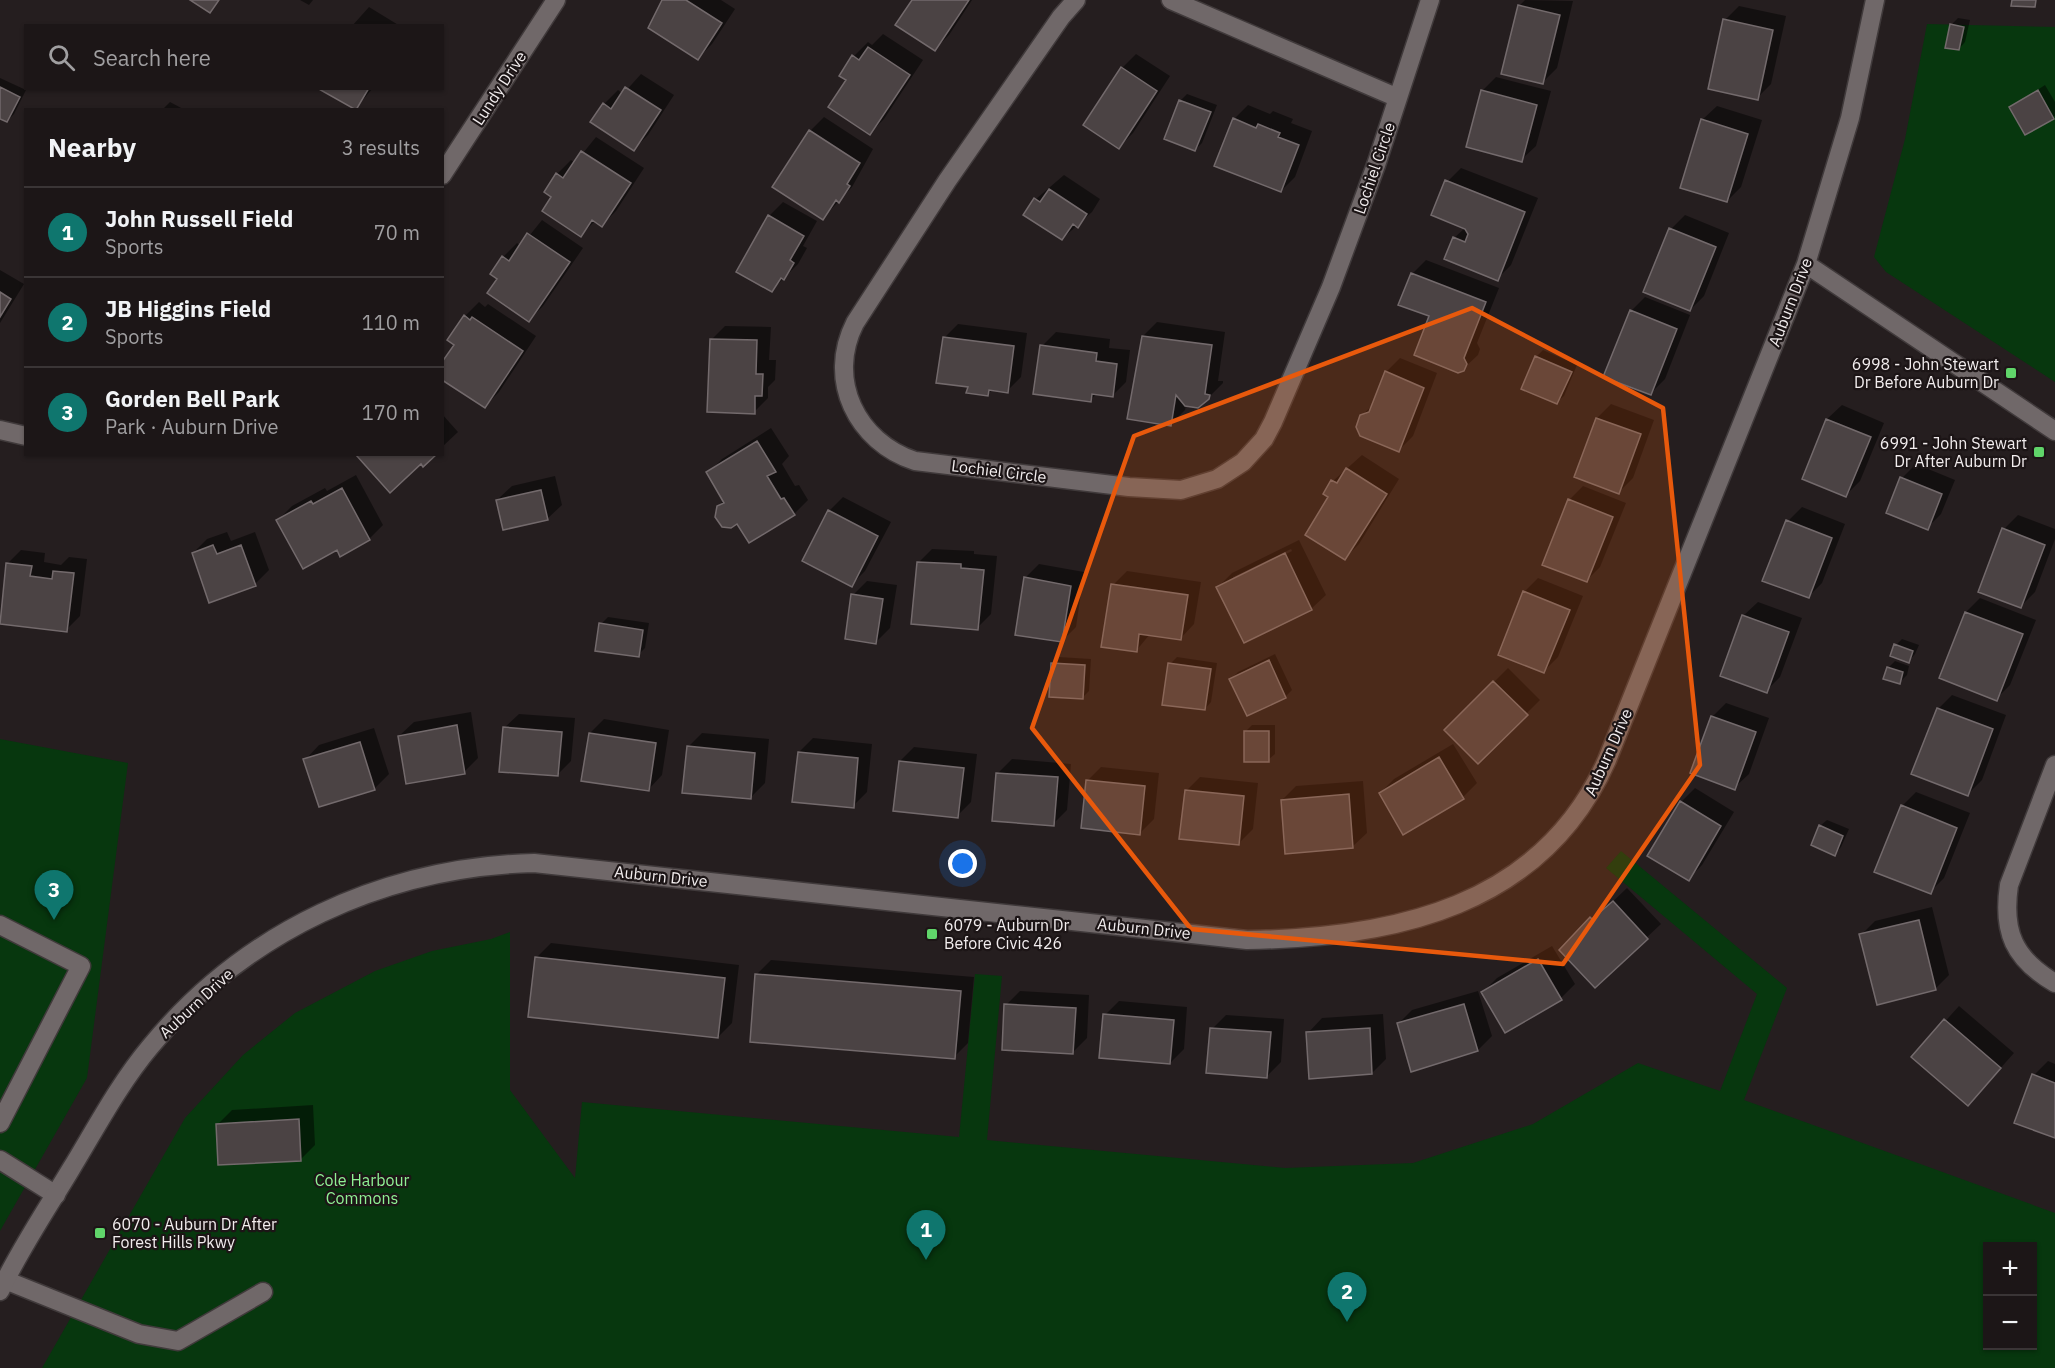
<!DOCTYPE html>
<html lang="en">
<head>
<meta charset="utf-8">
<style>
	body { margin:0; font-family:"IBM Plex Sans",sans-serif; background:#292324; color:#f1f3f6 }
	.controls { position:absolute; right:18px; bottom:18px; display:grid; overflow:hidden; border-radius:0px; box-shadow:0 2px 4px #0004 }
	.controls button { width:54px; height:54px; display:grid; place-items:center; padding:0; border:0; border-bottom:2px solid #3a3536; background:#1c1617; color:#f1f3f6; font:30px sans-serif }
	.you { position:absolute; left:963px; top:864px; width:21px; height:21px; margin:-15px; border:4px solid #fff; border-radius:50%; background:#1a73e8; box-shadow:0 0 0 9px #1a73e833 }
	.badge { display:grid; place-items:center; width:39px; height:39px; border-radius:50%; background:#0f766e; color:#fff; font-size:20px; font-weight:700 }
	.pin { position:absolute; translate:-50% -50px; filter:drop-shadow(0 2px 3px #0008) }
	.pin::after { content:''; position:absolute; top:32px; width:21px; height:18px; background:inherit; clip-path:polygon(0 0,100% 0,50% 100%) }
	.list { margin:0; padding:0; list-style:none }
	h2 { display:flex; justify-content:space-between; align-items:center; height:78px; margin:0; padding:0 24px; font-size:26px }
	h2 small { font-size:20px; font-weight:400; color:#a09fa1 }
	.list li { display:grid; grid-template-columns:39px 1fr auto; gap:18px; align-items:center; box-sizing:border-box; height:90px; padding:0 24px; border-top:2px solid #3a3536 }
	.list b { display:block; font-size:22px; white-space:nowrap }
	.list p { margin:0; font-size:20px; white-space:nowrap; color:#a09fa1 }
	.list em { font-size:20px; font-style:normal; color:#a09fa1 }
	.icon { flex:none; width:33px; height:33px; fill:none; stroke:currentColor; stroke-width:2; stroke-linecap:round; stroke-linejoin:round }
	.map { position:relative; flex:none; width:2055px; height:1368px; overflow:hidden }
	.search { position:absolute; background:#1c1617; box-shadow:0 2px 4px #0004; left:24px; top:24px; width:420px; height:66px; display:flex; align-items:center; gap:15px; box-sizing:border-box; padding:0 21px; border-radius:0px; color:#a09fa1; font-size:22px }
	.panel { position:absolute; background:#1c1617; box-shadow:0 2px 4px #0004; left:24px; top:108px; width:420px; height:348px; border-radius:0px }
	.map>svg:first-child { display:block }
</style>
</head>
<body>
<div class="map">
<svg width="2055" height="1368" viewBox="0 0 2055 1368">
	<rect width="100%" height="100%" fill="#251e1f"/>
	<!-- green -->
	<path fill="#07370e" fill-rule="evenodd" d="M1927 24 2055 27V382L1886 272 1874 257 1905 139Z
		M0 739 128 763 87 1078 0 1231Z
		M1621 851 1787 988 1744 1100 2055 1213V1368H42L185 1118 243 1055 295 1013 375 971 432 951 491 939 510 932V1090L575 1178 582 1102 959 1137 975 974 1002 976 987 1140 1285 1168 1413 1163 1533 1124 1638 1063 1720 1091 1757 994 1606 868ZM1988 1246H2032V1346H1988Z"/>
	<!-- shadow -->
	<path fill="#0007" fill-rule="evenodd" d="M300 0H313L309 5Z
		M664 0H721L735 9 712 44 698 58 655 14Z
		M914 0H972L949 35 935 49Z
		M1525 0 1573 1 1557 68 1543 82 1519 6Z
		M1739 6 1786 16 1771 84 1757 98 1725 20Z
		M369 7 400 26H352Z
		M1958 18 1970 20 1965 42 1959 49 1951 25Z
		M883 34 923 60 884 119 870 133 848 80 854 56 868 42 872 45Z
		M1136 54 1170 76 1133 133 1119 147 1122 68Z
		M641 74 674 95 648 135 634 149 604 104 618 90 623 94Z
		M1496 77 1551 91 1536 146 1521 160 1482 91Z
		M0 78 26 90 14 114 7 121 0 117Z
		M2045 85 2055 102V116L2026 133 2011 107Z
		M320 88H373L355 109Z
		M1187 94 1217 105 1202 143 1195 150 1166 138 1181 100Z
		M170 102 185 110H162Z
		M1248 105 1270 114 1273 111 1293 119 1291 123 1312 131 1295 177 1281 191 1234 119Z
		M1717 106 1762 120 1741 187 1727 201 1702 120Z
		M824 117 873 149 852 187 823 218 774 186 810 131Z
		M596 137 644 168 616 211 602 225 595 221 581 235 553 196 557 174 571 160 575 163Z
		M1461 168 1538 198 1511 265 1497 279 1454 238 1465 228 1447 182Z
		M1064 175 1100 199 1092 212 1062 239 1036 199Z
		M783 202 817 221 803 246 807 248 798 264 772 290 769 216Z
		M1685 215 1729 233 1704 296 1690 310 1671 229Z
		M542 220 583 248 543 306 529 320 499 278 503 257 517 243 521 246Z
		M1426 260 1499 288 1477 343 1480 349 1478 355 1463 369 1431 316 1412 274Z
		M0 270 24 284 0 323Z
		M1645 297 1690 315 1665 379 1651 393 1631 311Z
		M479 302 485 307 488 304 536 336 499 392 485 406 456 344 465 316Z
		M1157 322 1225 332 1218 381H1223V383L1208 398 1186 405 1185 410 1171 424 1128 418 1143 336Z
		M958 324 1027 333 1021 377 1007 391 993 389 987 395 969 386 944 338Z
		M725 326 771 327 769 360H776L775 380 768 387V398L754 412 711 340Z
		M1056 332 1110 339 1109 348 1130 350 1126 382 1112 396 1097 393 1090 401 1042 346Z
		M1543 350 1577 365 1564 396 1557 402 1536 357Z
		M1400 358 1437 373 1413 436 1399 450 1361 416 1374 404 1386 372Z
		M1611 404 1654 420 1633 478 1619 492 1597 418Z
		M1842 405 1884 423 1860 481 1846 495 1804 478 1827 419Z
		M442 414 458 432 442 447Z
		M771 428 789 456 782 464 795 486 799 485 808 500 794 514 738 522 718 506 724 500 708 473 722 459Z
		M1362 455 1399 479 1359 544 1345 558 1330 497 1333 481Z
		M1916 464 1955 480 1941 514 1927 528 1902 478Z
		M356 475 383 525 369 539 338 548 278 520 292 506 325 488 327 491Z
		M555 476 562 505 547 519 497 500 512 486Z
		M1583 486 1626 503 1600 567 1586 581 1569 500Z
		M843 497 891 522 865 571 851 585 829 511Z
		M1802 507 1845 524 1822 583 1808 597 1788 521Z
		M2018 515 2055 529V539L2035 592 2021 606 2004 529Z
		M227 532 231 541 255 532 269 570 255 584 193 553 207 539Z
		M1299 540 1326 595 1311 609 1245 641 1218 587 1232 573ZM1291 549 1292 551 1233 581V577Z
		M932 549 974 551V554L997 556 991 614 977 628 918 563Z
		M21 550 45 553 44 562 61 565 69 557 87 559 80 616 66 630 7 564Z
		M1039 564 1084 572 1076 627 1062 641 1025 578Z
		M1127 571 1201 582 1194 624 1180 639 1150 634 1136 651 1113 585Z
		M1538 578 1583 596 1558 657 1544 671 1524 592Z
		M867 581 897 585 890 628 876 642 853 595Z
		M1980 598 2036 620 2010 685 1996 699 1941 677 1966 612Z
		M1758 602 1802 618 1780 677 1766 691 1722 675 1743 616Z
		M608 617 649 623 645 648 638 655 601 624Z
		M1902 639 1919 645 1915 654 1909 661 1896 645Z
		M1275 654 1292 690 1285 697 1231 679 1238 672Z
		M1059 657 1091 659 1089 691 1082 698 1053 664Z
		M1177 657 1217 663 1211 702 1205 709 1170 664Z
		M1895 661 1909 666 1907 675 1900 682 1888 668Z
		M1508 668 1540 700 1478 762 1446 730Z
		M1952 695 2006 715 1982 780 1968 794 1938 709Z
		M1726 703 1769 718 1749 774 1734 788 1712 717Z
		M471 712 478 758 464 772 399 736 414 722Z
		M519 714 575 718 571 761 557 775 504 728Z
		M604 719 669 730 662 775 648 790 590 733Z
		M1252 725H1275V754L1268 760 1245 732Z
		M374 728 389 774 375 788 320 805 305 760 319 745Z
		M702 733 769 739 765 783 751 797 688 747Z
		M813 738 872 744 867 792 853 806 799 752Z
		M1453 744 1477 783 1463 797 1380 793 1394 779Z
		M914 747 977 754 971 802 957 816 900 761Z
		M1012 759 1071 764 1067 810 1053 824 998 773Z
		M1101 767 1159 773 1154 819 1140 833 1087 781Z
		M1200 777 1258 783 1253 829 1239 843 1186 791Z
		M1363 781 1367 833 1352 847 1282 800 1296 786Z
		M1695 788 1734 812 1702 865 1688 879 1681 802Z
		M1916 792 1970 813 1944 878 1930 892 1902 806Z
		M1827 820 1849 829 1841 847 1835 854 1820 826Z
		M1627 888 1661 924 1595 986 1561 950 1605 904 1607 907Z
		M1932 907 1949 975 1935 989 1861 935 1875 921Z
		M551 943 739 965 732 1023 718 1037 537 957Z
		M1552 946 1575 984 1561 998 1483 992 1497 978Z
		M771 960 974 977 968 1043 954 1057 757 974Z
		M1020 991 1089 995 1087 1038 1073 1052 1006 1005Z
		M1478 991 1492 1036 1478 1050 1398 1024 1412 1010Z
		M1119 1001 1187 1007 1184 1049 1170 1063 1105 1015Z
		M1959 1006 2014 1053 1981 1090 1913 1057Z
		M1383 1014 1386 1059 1372 1073 1308 1033 1322 1018Z
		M1226 1015 1284 1019 1281 1062 1267 1076 1212 1029Z
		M2048 1061 2055 1064V1137L2034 1075Z
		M313 1105 315 1145 301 1159 218 1124 232 1110Z"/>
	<!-- building -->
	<path fill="#4b4344" stroke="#736a6c" stroke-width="1.5" d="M190 0H219L210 13Z
		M662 0H686L722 23 698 60 648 28Z
		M912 0H969L935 51 895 25Z
		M2012 0H2036L2035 7 2011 6Z
		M1518 5 1560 15 1543 84 1501 74Z
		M1723 19 1773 30 1758 100 1708 89Z
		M1950 24 1964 27 1959 50 1945 48Z
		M868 47 910 75 870 135 828 107 846 80 839 76 852 55 859 60Z
		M1121 67 1157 91 1119 149 1083 125Z
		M0 87 20 97 7 122 0 119Z
		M625 87 661 110 634 151 590 122 603 103 611 109Z
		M317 88H369L356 110Z
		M1481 90 1537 105 1522 162 1466 147Z
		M2038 90 2054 119 2025 135 2009 107Z
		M1179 100 1211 112 1195 151 1164 139Z
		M1233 118 1256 128 1258 124 1280 133 1278 137 1299 145 1281 192 1214 166Z
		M1701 119 1748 134 1727 202 1680 188Z
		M809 130 860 163 847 184 850 186 839 203 836 200 823 220 772 187Z
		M581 151 631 183 602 227 592 220 581 237 542 211 551 197 544 192 556 173 563 178Z
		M1445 180 1525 212 1498 281 1444 259 1453 237 1465 242 1468 234 1465 229 1431 215Z
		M1049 189 1087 214 1078 228 1073 224 1062 240 1023 215 1034 198 1040 202Z
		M768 215 804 236 790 260 794 263 784 280 781 278 772 292 736 272Z
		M1669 228 1716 247 1690 311 1643 292Z
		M527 233 570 262 529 322 487 293 497 279 490 274 502 256 509 261Z
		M1411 273 1486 302 1464 358 1467 364 1464 371 1458 373 1414 355 1429 316 1398 305Z
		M0 292 11 299 0 317Z
		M1630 310 1677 329 1651 395 1603 377Z
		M464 315 470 320 472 317 523 351 485 408 442 380V362L454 345 447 340Z
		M1142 336 1212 345 1205 394 1210 395 1209 399 1198 408 1185 406 1176 395 1171 426 1127 419Z
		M943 337 1014 346 1008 393 989 390 988 396 966 393 968 387 936 383Z
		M710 339 757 340 756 374H763L762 396H755V414L707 412Z
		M1040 345 1097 353 1096 361 1117 364 1113 397 1092 394 1091 402 1033 394Z
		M1535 356 1572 372 1557 404 1521 389Z
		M1385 371 1424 388 1399 452 1360 436 1356 427 1360 415 1369 412Z
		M1596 418 1641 434 1619 494 1574 477Z
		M1826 419 1871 437 1846 497 1802 479Z
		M757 441 776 472 767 476 781 499 784 498 795 515 749 543 737 524 731 528 722 527 715 517 717 506 724 503 706 472Z
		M437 454 423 467 421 464 390 493 356 455Z
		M1346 468 1387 494 1345 560 1305 535 1328 497 1323 494 1331 480 1337 483Z
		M1900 477 1942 494 1928 530 1886 513Z
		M342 488 370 540 340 557 337 550 303 569 276 520 311 501 313 504Z
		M541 490 548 520 503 530 496 500Z
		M1568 499 1613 517 1587 582 1542 565Z
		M828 510 878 536 852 587 802 561Z
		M1786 520 1832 538 1809 598 1762 581Z
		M2002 528 2045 545 2021 608 1978 592Z
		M213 545 217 554 241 545 256 586 209 603 192 553Z
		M1285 553 1312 610 1244 643 1216 587Z
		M917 562 961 564V568L984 570 978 630 911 624Z
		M6 563 32 566 30 576 52 579 53 571 74 573 67 632 0 624Z
		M1024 577 1071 586 1062 642 1015 635Z
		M1111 584 1188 595 1181 640 1139 634 1137 652 1101 647Z
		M1523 591 1570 610 1544 673 1498 655Z
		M851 594 883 599 876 644 845 639Z
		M1965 612 2023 634 1997 701 1939 678Z
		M1742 615 1789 632 1767 693 1720 676Z
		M599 623 643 630 639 657 595 651Z
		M1894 644 1913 651 1909 663 1890 656Z
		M1269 660 1286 698 1247 716 1229 679Z
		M1051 663 1085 665 1083 699 1049 697Z
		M1168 663 1211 669 1205 710 1162 705Z
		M1887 667 1903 672 1900 684 1883 679Z
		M1493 681 1528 715 1478 764 1444 730Z
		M1937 708 1993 729 1968 796 1911 774Z
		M1711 716 1756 732 1735 790 1690 773Z
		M457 725 465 774 406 784 398 736Z
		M503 727 562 732 558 776 499 772Z
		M1244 731H1269V762H1244Z
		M589 733 656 743 649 791 581 781Z
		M360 742 375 790 319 807 303 759Z
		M687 746 755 753 751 799 682 793Z
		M798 752 858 758 854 808 792 802Z
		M1439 757 1464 799 1403 835 1379 793Z
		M899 761 964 768 958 818 893 811Z
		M996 773 1058 777 1054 826 992 821Z
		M1086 780 1145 786 1140 835 1081 828Z
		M1185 790 1244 796 1239 845 1179 839Z
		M1349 794 1353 848 1285 854 1281 800Z
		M1680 801 1721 826 1689 881 1647 856Z
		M1901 805 1957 828 1931 894 1874 872Z
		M1819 825 1843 836 1835 856 1811 845Z
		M1613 901 1648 939 1595 988 1559 950 1590 917 1592 919Z
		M1919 920 1936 990 1877 1005 1859 934Z
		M535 957 725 978 718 1038 528 1017Z
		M1538 959 1562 1000 1505 1033 1481 992Z
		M755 974 961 991 955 1059 750 1042Z
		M1004 1004 1076 1008 1073 1054 1002 1050Z
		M1464 1004 1478 1051 1411 1072 1397 1023Z
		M1103 1014 1174 1020 1170 1064 1099 1058Z
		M1944 1019 2001 1068 1968 1106 1911 1057Z
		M1210 1028 1271 1032 1267 1078 1206 1073Z
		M1370 1028 1372 1074 1309 1079 1306 1032Z
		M2032 1074 2055 1083V1138L2014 1123Z
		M299 1119 301 1161 218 1165 216 1124Z"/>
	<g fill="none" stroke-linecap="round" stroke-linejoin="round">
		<!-- lane casing -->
		<g stroke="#403a3b" stroke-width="21">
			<path id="lane" d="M0 925 81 966 0 1123
				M0 1160 56 1195
				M5 1280 139 1334 178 1341 263 1292"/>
		</g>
		<!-- street casing -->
		<g stroke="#403a3b" stroke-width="21">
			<path id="street" d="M1076 0 1061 17 947 181 855 323C826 380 857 442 915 461L1129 487 1181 490 1217 479 1243 462 1264 439 1273 422 1331 287 1376 165 1430 0
				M1171 0 1398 98
				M442 175 556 0
				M1806 264 2055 431
				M0 430 26 436
				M2055 765 2009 885C2002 932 2014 959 2055 983
				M0 1291C20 1249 47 1209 71 1169 96 1128 119 1084 150 1047 245 931 384 867 534 863L1247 940C1393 938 1542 907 1607 760L1806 264 1850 118 1875 0"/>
		</g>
		<!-- lane -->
		<use href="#lane" stroke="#706869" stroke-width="18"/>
		<!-- street -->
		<use href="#street" stroke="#706869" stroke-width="18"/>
	</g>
	<!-- marked area -->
	<path fill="#e8590c" fill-opacity="0.2" stroke="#e8590c" stroke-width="4.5" stroke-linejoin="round" d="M1472 308 1663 408 1700 765 1563 964 1191 929 1032 728 1134 436Z"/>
	<!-- markers -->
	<g fill="#60d56a" stroke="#1c1516" stroke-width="2">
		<rect x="2005" y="367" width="12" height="12" rx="3"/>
		<rect x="2033" y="446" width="12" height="12" rx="3"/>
		<rect x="926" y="928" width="12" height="12" rx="3"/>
		<rect x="94" y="1227" width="12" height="12" rx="3"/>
	</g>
	<g text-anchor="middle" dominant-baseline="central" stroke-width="4.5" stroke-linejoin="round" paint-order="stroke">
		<!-- street labels -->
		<g font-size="16" fill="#f2edee" stroke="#1c1516">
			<text transform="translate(499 88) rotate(-57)">Lundy Drive</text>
			<text transform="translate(1374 168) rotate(-71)">Lochiel Circle</text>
			<text transform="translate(1790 302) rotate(-69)">Auburn Drive</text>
			<text transform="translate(999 471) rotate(7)">Lochiel Circle</text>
			<text transform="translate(1608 752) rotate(-66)">Auburn Drive</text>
			<text transform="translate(661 876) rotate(6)">Auburn Drive</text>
			<text transform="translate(1144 928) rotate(6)">Auburn Drive</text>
			<text transform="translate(196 1003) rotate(-43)">Auburn Drive</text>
		</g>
		<!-- poi labels -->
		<g font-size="16" fill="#f2edee" stroke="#1c1516" text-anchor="end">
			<text x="1999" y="364">6998 - John Stewart<tspan x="1999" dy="18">Dr Before Auburn Dr</tspan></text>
			<text x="2027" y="443">6991 - John Stewart<tspan x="2027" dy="18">Dr After Auburn Dr</tspan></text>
			<text x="944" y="925" text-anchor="start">6079 - Auburn Dr<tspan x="944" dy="18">Before Civic 426</tspan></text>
			<text x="112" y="1224" text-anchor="start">6070 - Auburn Dr After<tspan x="112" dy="18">Forest Hills Pkwy</tspan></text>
		</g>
		<!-- park labels -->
		<g font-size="16" fill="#8ff194" stroke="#1c1516">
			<text x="362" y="1180">Cole Harbour<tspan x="362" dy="18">Commons</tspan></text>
		</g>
	</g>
</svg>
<div class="controls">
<button>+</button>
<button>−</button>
</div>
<div class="you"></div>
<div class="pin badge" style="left:926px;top:1260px">1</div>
<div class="pin badge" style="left:1347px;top:1322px">2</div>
<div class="pin badge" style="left:54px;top:920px">3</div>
<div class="search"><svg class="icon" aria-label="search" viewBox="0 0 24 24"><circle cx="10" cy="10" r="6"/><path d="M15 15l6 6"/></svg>Search here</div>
<section class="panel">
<h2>Nearby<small>3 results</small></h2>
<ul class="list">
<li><span class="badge">1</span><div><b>John Russell Field</b><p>Sports</p></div><em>70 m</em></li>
<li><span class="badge">2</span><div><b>JB Higgins Field</b><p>Sports</p></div><em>110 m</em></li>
<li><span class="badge">3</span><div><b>Gorden Bell Park</b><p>Park · Auburn Drive</p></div><em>170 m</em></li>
</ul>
</section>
</div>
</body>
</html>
